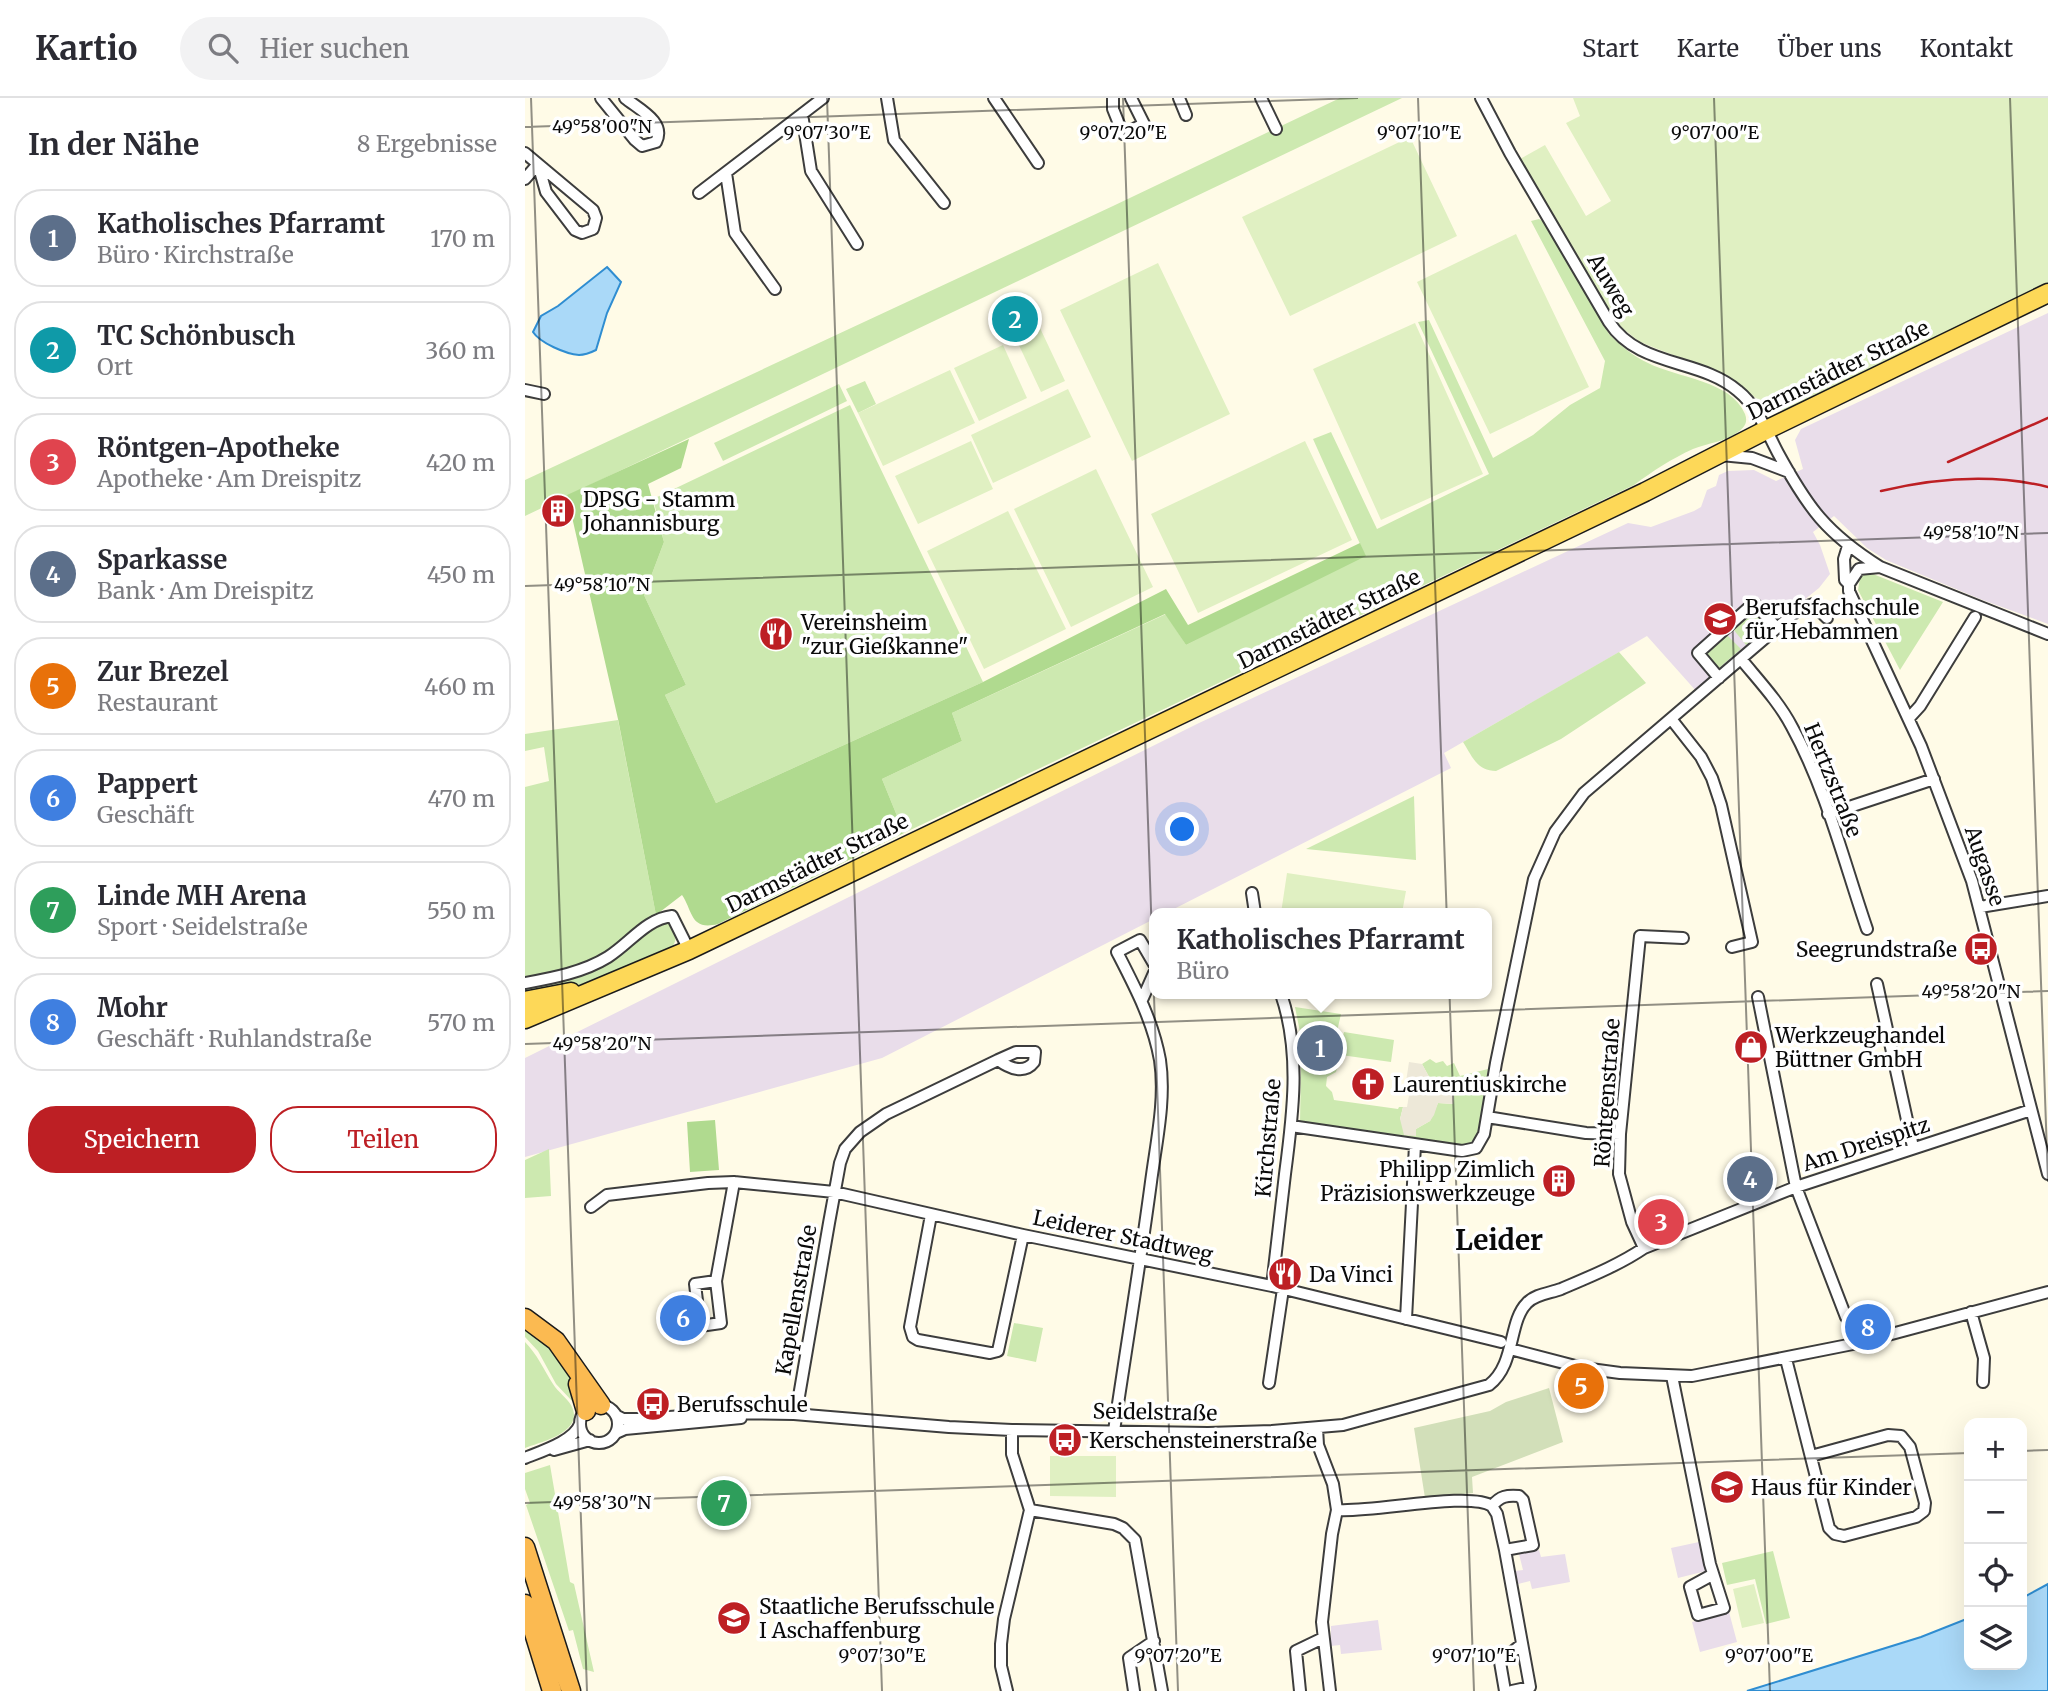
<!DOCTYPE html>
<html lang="de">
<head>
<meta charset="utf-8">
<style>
	body { margin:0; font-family:Merriweather,serif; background:#f2f2f3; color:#2b2b33 }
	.controls { position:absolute; right:21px; bottom:21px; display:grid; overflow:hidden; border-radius:14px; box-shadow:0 7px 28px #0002 }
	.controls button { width:63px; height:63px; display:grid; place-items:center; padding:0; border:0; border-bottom:2px solid #e1e1e2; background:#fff; color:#2b2b33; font:35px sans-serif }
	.you { position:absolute; left:658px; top:732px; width:24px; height:24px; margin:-18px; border:5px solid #fff; border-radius:50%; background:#1a73e8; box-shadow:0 0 0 10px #1a73e833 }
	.badge { display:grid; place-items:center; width:46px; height:46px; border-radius:50%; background:#bd1f24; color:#fff; font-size:23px; font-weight:700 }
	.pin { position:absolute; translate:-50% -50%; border:4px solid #fff; box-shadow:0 2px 7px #0006 }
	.popup { position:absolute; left:624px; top:810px; width:343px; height:91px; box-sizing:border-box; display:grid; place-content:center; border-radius:14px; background:#fff; filter:drop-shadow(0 2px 5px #0005); font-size:23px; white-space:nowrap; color:#7c7c81 }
	.popup b { font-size:26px; color:#2b2b33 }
	.popup::after { content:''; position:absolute; left:50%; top:100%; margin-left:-14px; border:14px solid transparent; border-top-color:#fff }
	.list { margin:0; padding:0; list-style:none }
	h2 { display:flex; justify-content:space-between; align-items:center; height:91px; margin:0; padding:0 28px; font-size:30px }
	h2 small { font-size:23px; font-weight:400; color:#7c7c81 }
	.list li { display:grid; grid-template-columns:46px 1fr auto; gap:21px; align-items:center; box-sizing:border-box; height:98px; margin:0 14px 14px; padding:0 14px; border:2px solid #e1e1e2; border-radius:28px }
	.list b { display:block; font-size:26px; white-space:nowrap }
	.list p { margin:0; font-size:23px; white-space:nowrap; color:#7c7c81 }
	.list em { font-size:23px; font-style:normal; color:#7c7c81 }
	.actions { display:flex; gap:14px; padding:21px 28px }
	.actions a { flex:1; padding:16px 0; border:2px solid #bd1f24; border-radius:28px; text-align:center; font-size:24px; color:#bd1f24 }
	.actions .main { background:#bd1f24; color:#fff }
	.icon { flex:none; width:38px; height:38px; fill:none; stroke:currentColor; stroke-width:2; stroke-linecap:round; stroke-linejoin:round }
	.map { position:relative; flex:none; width:1523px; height:1593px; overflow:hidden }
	header { display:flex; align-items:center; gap:42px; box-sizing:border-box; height:98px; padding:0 35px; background:#fff; border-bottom:2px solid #e1e1e2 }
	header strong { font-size:33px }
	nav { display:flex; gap:38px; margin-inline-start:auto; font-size:24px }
	.search { width:490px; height:63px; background:#f2f2f3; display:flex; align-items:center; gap:18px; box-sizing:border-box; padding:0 24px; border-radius:38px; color:#7c7c81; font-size:26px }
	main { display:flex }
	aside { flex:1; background:#fff }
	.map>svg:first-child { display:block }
</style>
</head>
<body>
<header>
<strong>Kartio</strong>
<div class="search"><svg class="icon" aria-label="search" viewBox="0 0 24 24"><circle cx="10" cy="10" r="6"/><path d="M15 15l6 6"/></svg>Hier suchen</div>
<nav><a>Start</a><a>Karte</a><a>Über uns</a><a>Kontakt</a></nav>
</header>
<main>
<aside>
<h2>In der Nähe<small>8 Ergebnisse</small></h2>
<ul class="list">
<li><span class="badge" style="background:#5c6f8a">1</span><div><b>Katholisches Pfarramt</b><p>Büro · Kirchstraße</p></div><em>170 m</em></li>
<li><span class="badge" style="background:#0f9aa8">2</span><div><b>TC Schönbusch</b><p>Ort</p></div><em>360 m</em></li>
<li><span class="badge" style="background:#e0444e">3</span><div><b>Röntgen-Apotheke</b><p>Apotheke · Am Dreispitz</p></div><em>420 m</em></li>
<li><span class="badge" style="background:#5c6f8a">4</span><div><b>Sparkasse</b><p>Bank · Am Dreispitz</p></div><em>450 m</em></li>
<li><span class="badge" style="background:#e8710a">5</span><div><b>Zur Brezel</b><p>Restaurant</p></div><em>460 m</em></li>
<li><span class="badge" style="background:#3f7fe0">6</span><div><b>Pappert</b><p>Geschäft</p></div><em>470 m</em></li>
<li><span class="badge" style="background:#2e9e5b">7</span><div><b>Linde MH Arena</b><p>Sport · Seidelstraße</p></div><em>550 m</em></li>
<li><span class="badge" style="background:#3f7fe0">8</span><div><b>Mohr</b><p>Geschäft · Ruhlandstraße</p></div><em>570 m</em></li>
</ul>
<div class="actions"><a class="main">Speichern</a><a>Teilen</a></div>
</aside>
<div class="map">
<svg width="1523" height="1593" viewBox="0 0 1523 1593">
	<rect width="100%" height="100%" fill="#fffbe7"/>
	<!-- industrial -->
	<path fill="#e9ddea" d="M1523 215V526L1455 501 1361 462 1342 450 1309 418 1288 434 1295 447 1305 476 1294 490 1235 537 1172 594 1122 538 919 655 926 670 641 815H629V821L357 960 0 1059V960L674 625 1103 425 1126 429 1169 413 1176 409 1182 392 1191 388 1194 377 1203 373 1229 372 1251 383 1278 371 1270 342 1276 331Z
		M1174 1444 1181 1473 1153 1480 1146 1450Z
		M1014 1452 1016 1459 1040 1456 1045 1484 1007 1491 1005 1483 993 1486 990 1473 998 1472 994 1456Z
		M1204 1514 1212 1544 1175 1554 1167 1524Z
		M853 1522 857 1552 816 1556 815 1547 806 1548V1528Z"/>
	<!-- green -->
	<path fill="#cde9b0" d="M815 0H877L0 418V382L588 108Z
		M1014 121 1021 125 1084 236C1096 248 1108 258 1123 265 1152 280 1206 282 1220 316 1223 324 1220 329 1213 334 1200 344 1183 345 1168 351 1146 361 1128 373 1109 387L379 735 357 681 437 643 427 615 641 516 661 547 840 457 788 341 806 334 852 431 964 376 893 224 904 222 968 360 1008 337 1045 307 1075 290 1080 263 1006 123Z
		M340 283 351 306 333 315 321 291Z
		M314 286 322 303 198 363 189 345Z
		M325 307 458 584 191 705 140 597 161 587 119 497 139 444 128 401Z
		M1348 476 1418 504 1375 572 1333 492 1335 480 1339 477Z
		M1230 512 1244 528 1221 547 1208 531Z
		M1201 536 1216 551 1193 571 1180 556Z
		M1094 554 1121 585 1036 641 971 673C952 673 947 658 938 644Z
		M93 622 131 817C111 832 92 851 69 862 47 872 23 875 0 880V689L24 683 19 649 0 653V636Z
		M889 698 891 762 781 751Z
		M138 826H144C150 834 153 839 148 848L94 874 44 890 0 899V889C30 883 63 879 89 861 105 850 119 834 138 826Z
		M770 909 816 916 811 938 775 934Z
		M819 934 869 942 866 964 816 957 815 950Z
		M905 961 911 965 918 963 922 968 929 965 935 978 963 971 953 1037 945 1045 938 1048 775 1025 776 966 812 970 811 974 802 979 801 988 807 994 809 1002 873 1011 874 1009H878L875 1021 891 1038V1031L905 1023 913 1005 928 1006 929 995H913L897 966Z
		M24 1051 26 1098 0 1100V1062Z
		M489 1225 518 1230 511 1264 482 1258Z
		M0 1229C28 1248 41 1269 56 1299L47 1303 31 1286 13 1253 0 1239Z
		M0 1244C12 1256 19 1272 28 1286 33 1294 42 1300 46 1307 61 1334 16 1344 0 1350Z
		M25 1367 45 1484 49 1486 69 1574 58 1571 48 1532 44 1533 1 1407 5 1405 0 1391V1375Z
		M1248 1453 1265 1520 1241 1526 1230 1481 1202 1487 1197 1465Z"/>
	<!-- forest -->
	<path fill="#b0da8f" d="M164 341 156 370 123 386 139 444 119 497 161 587 140 597 191 705 458 584 641 491 663 527 835 445 841 458 661 547 640 516 427 615 437 643 357 681 379 735 193 826C165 833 168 813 157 797L131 817 93 621 42 397Z
		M190 1022 194 1072 165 1074 162 1024Z"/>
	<!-- cemetery -->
	<path fill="#d2dfb9" d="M1024 1290 1038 1344 947 1379 948 1395 900 1400 889 1330 965 1313 981 1304Z"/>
	<!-- pitch -->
	<path fill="#e0f0c2" d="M1048 0H1523V191L1267 311 1255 312 1242 308 1199 277 1115 244 1092 226 995 61 1020 47 1061 118 1086 103 1041 25 1055 18Z
		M885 39 932 138 765 218 717 119Z
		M991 136 1064 289 965 336 892 184Z
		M633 165 705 316 607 363 535 212Z
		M890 225 958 376 856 422 788 271Z
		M515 230 540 283 516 294 491 241Z
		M478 247 502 300 454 323 429 270Z
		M425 272 450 325 358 368 333 315Z
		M543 291 566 339 468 385 446 337Z
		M446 343 468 391 393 426 370 378Z
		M780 343 827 442 673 515 626 416Z
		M571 371 628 489 546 529 489 411Z
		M483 413 541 531 459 571 402 453Z
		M762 775 881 793 877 815H756Z
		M525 1358H591V1399L525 1398Z
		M1229 1486 1239 1525 1217 1530 1208 1491Z"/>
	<!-- plaza -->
	<path fill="#ede8d8" d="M884 964 897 966 913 995H929L928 1006 913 1005 909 1017 905 1023 891 1031V1038L879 1037 875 1021 878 1009H882L886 985 881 984Z"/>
	<!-- water -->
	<path fill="#aad9f8" stroke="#2f8dd1" stroke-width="2" d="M82 169 96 184 82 215 71 252C65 255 61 257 54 257 41 256 15 245 8 234L16 218 33 208Z
		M1523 1486V1593H1222L1396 1539 1444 1520V1567H1497V1500Z"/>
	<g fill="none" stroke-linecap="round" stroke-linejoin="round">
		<!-- minor casing -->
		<g stroke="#3d3d3d" stroke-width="14">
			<path id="minor" d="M76 0 110 42 117 48 131 44C141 24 115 12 100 0
				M362 0 369 42 419 105
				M469 0 513 65
				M588 0V11L598 36 619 26 606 0
				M654 0 661 17
				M736 0 751 31
				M956 0 985 55 1084 224C1114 270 1175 260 1213 293 1232 308 1242 334 1253 355 1283 410 1301 435 1355 469L1523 536
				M277 16 286 73 332 146
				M0 55 68 112 71 120 68 131 57 135 50 132 21 94 13 66
				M201 75 210 135 250 191
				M0 81 13 66
				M174 95 298 0
				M0 292 19 296
				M1196 357 1227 360 1264 374
				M1323 448 1319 461 1320 482 1324 486V493L1396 648 1447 783 1523 1076
				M1324 486 1334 471 1355 469
				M1216 561C1234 583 1254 604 1267 629 1301 691 1319 764 1342 831
				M1194 580 1173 555 1229 505 1252 530
				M1384 620 1395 608 1450 519
				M1147 622 1176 659 1187 680 1196 707 1227 844 1207 849
				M1303 716 1409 681
				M727 795 730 815
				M1455 809 1523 798
				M0 885C28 880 59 874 83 859 105 845 121 821 147 818L164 852
				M1352 886 1388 1049
				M1233 899 1271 1089 1321 1219 1328 1225
				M617 902 629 875
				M962 1019 1061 1035 1095 1036
				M766 1028 937 1053 951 1050 959 1036 971 965 1009 781 1030 734 1059 695 1274 511 1288 506 1302 520
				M66 1109 82 1097 183 1085 209 1084 309 1094 498 1137 747 1188 976 1244
				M406 1117 385 1229 388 1239 393 1242 465 1255 473 1253 498 1137
				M1119 1150 1107 1124 1094 1076 1095 1036 1115 838 1158 840
				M191 1183 196 1225 175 1228 170 1186 191 1183 209 1084
				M747 1188C751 1151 756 1113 760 1076 768 1016 776 954 756 896
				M1446 1214 1459 1260 1458 1284
				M881 1221 890 1047
				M985 1251 1058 1270 1095 1275 1167 1278 1333 1245 1523 1194
				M1261 1261 1304 1430 1310 1436 1319 1438 1391 1419 1399 1413 1400 1405 1385 1349 1376 1338 1363 1337 1286 1358
				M1147 1278 1185 1466 1199 1510 1173 1517 1165 1489 1187 1477
				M744 1285 758 1191
				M55 1326a19 19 0 1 1 38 0a19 19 0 1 1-38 0Z
				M269 1316 273 1304 304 1125 315 1065 320 1051 335 1034 361 1016 473 962C484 970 499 977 509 964L510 954H491L473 962
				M92 1318 98 1321H118L197 1315 269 1316 424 1329 487 1332 683 1335 747 1333 818 1327 964 1287C991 1266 983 1224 1002 1205 1010 1196 1026 1195 1036 1191 1064 1179 1094 1167 1119 1150L1271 1089 1506 1012
				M792 1330 793 1347 808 1386 812 1412 807 1436 797 1524 805 1593
				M589 1333C601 1250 615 1167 626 1084 631 1045 641 1002 635 962 628 923 610 889 592 854L615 842 629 866
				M91 1335 100 1331 216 1320
				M29 1352 65 1342
				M0 1360C17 1353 49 1343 55 1326
				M505 1412 589 1426 598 1430 610 1442 637 1593
				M812 1412C848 1415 944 1393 967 1408L972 1416 980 1452 1008 1447 998 1402 994 1398C982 1397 975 1398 967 1408
				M980 1452 1005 1589 987 1593
				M482 1593 476 1568V1546L479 1521 505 1412 487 1356V1332
				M609 1593 604 1560 629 1543
				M775 1593 771 1553 798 1540
				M980 1593 975 1564 997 1546"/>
		</g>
		<!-- primary casing -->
		<g stroke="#1b1b1b" stroke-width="21">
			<path id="primary" d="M0 903 46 894
				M0 921 164 852 1120 394 1241 332 1523 195"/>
		</g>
		<!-- trunk casing -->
		<g stroke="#1b1b1b" stroke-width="21">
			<path id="trunk" d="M0 1220 31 1243 76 1307
				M53 1286 61 1313
				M0 1449 46 1593
				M0 1506 27 1593"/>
		</g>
		<!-- minor -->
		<use href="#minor" stroke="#fff" stroke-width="10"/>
		<!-- primary -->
		<use href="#primary" stroke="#fdd858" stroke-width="18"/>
		<!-- trunk -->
		<use href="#trunk" stroke="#fbba51" stroke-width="18"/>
		<!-- rail -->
		<path stroke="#bd1f24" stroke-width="2.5" d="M1423 364 1523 320
			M1356 393C1411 380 1467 375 1523 389"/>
	</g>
	<!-- ticks -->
	<path fill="none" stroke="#0a0a0a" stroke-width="2" stroke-opacity="0.45" d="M6 0 62 1593M302 0 357 1593M598 0 653 1593M893 0 949 1593M1189 0 1245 1593M1485 0 1523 1084M0 29 833 0M0 488 1523 435M0 946 1523 893M1497 1353 1523 1352M0 1405 1444 1355"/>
	<!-- icons -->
	<defs>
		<g id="building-disc" transform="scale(1.75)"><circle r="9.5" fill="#bd1f24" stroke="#fff"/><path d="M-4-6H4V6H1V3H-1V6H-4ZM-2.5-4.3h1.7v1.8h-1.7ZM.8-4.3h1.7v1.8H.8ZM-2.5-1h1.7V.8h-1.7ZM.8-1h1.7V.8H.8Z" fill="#fff"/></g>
		<g id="school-disc" transform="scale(1.75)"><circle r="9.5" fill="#bd1f24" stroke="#fff"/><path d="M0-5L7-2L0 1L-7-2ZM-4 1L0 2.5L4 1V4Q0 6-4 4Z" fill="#fff"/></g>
		<g id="restaurant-disc" transform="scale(1.75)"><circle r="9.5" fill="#bd1f24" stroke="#fff"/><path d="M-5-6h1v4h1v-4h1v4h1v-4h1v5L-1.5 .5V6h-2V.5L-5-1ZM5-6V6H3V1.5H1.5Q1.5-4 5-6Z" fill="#fff"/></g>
		<g id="bus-disc" transform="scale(1.75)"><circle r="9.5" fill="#bd1f24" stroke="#fff"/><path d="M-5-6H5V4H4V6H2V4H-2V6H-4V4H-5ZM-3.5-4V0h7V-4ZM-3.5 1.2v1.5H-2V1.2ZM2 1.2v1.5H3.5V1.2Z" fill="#fff"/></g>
		<g id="shop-disc" transform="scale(1.75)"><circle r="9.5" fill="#bd1f24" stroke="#fff"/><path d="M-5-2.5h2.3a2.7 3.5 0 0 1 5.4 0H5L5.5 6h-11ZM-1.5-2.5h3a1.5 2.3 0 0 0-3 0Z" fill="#fff"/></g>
		<g id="church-disc" transform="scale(1.75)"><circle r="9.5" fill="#bd1f24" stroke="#fff"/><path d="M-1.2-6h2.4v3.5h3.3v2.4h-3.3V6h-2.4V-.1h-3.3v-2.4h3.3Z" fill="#fff"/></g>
	</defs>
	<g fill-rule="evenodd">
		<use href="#building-disc" x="33" y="413"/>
		<use href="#school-disc" x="1195" y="521"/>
		<use href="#restaurant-disc" x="251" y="536"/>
		<use href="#bus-disc" x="1456" y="851"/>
		<use href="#shop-disc" x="1226" y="949"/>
		<use href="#church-disc" x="843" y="986"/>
		<use href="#building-disc" x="1034" y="1083"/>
		<use href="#restaurant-disc" x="760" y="1176"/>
		<use href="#bus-disc" x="128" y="1306"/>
		<use href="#bus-disc" x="540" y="1342"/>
		<use href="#school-disc" x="1202" y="1389"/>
		<use href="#school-disc" x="209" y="1520"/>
	</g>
	<g text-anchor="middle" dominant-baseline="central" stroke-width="7" stroke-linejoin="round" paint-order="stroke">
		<!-- street labels -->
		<g font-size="21" fill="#0a0a0a" stroke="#fff">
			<text transform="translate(1086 187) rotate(59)">Auweg</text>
			<text transform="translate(1313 272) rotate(-26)">Darmstädter Straße</text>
			<text transform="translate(804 521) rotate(-26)">Darmstädter Straße</text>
			<text transform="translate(1308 682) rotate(68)">Hertzstraße</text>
			<text transform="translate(292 765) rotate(-26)">Darmstädter Straße</text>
			<text transform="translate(1460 768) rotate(71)">Augasse</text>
			<text transform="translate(1082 995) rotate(-86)">Röntgenstraße</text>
			<text transform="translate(743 1040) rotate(-85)">Kirchstraße</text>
			<text transform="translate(1341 1046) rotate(-18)">Am Dreispitz</text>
			<text transform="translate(598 1138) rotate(12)">Leiderer Stadtweg</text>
			<text transform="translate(271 1202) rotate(-80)">Kapellenstraße</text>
			<text transform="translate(630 1314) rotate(1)">Seidelstraße</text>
		</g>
		<!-- poi labels -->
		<g font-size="21" fill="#0a0a0a" stroke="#fff" text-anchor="start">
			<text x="58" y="401">DPSG - Stamm<tspan x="58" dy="24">Johannisburg</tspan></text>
			<text x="1220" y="509">Berufsfachschule<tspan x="1220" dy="24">für Hebammen</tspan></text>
			<text x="276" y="524">Vereinsheim<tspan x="276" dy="24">"zur Gießkanne"</tspan></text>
			<text x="1432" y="851" text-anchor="end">Seegrundstraße</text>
			<text x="1250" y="937">Werkzeughandel<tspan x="1250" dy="24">Büttner GmbH</tspan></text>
			<text x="868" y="986">Laurentiuskirche</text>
			<text x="1010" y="1071" text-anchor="end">Philipp Zimlich<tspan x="1010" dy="24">Präzisionswerkzeuge</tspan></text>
			<text x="784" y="1176">Da Vinci</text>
			<text x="152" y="1306">Berufsschule</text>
			<text x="564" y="1342">Kerschensteinerstraße</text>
			<text x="1226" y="1389">Haus für Kinder</text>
			<text x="234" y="1508">Staatliche Berufsschule<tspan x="234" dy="24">I Aschaffenburg</tspan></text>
		</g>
		<!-- district labels -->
		<g font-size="28" font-weight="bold" fill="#0a0a0a" stroke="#fff">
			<text x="974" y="1142">Leider</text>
		</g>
	</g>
	<g font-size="18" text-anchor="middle" fill="#0a0a0a" stroke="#fff" stroke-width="7" stroke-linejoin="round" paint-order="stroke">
		<text x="77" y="35">49°58'00"N</text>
		<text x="302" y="41">9°07'30"E</text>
		<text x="598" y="41">9°07'20"E</text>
		<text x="894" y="41">9°07'10"E</text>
		<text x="1190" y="41">9°07'00"E</text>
		<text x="1446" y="441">49°58'10"N</text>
		<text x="77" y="493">49°58'10"N</text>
		<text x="1446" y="900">49°58'20"N</text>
		<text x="77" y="952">49°58'20"N</text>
		<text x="77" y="1411">49°58'30"N</text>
		<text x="357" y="1564">9°07'30"E</text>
		<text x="653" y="1564">9°07'20"E</text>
		<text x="949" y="1564">9°07'10"E</text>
		<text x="1244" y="1564">9°07'00"E</text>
	</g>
</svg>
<div class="controls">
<button>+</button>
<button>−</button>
<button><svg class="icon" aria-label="locate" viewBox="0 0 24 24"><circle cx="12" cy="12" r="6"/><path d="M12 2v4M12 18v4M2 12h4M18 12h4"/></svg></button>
<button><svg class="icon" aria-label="layers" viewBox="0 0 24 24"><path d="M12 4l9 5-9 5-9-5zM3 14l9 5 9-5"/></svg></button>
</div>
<div class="you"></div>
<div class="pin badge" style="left:795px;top:950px;background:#5c6f8a">1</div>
<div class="popup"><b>Katholisches Pfarramt</b>Büro</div>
<div class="pin badge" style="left:490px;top:221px;background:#0f9aa8">2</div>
<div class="pin badge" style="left:1136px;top:1124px;background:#e0444e">3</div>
<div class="pin badge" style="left:1225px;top:1081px;background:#5c6f8a">4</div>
<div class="pin badge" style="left:1056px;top:1288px;background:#e8710a">5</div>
<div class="pin badge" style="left:158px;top:1220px;background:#3f7fe0">6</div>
<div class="pin badge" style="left:199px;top:1405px;background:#2e9e5b">7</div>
<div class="pin badge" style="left:1343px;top:1229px;background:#3f7fe0">8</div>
</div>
</main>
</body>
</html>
